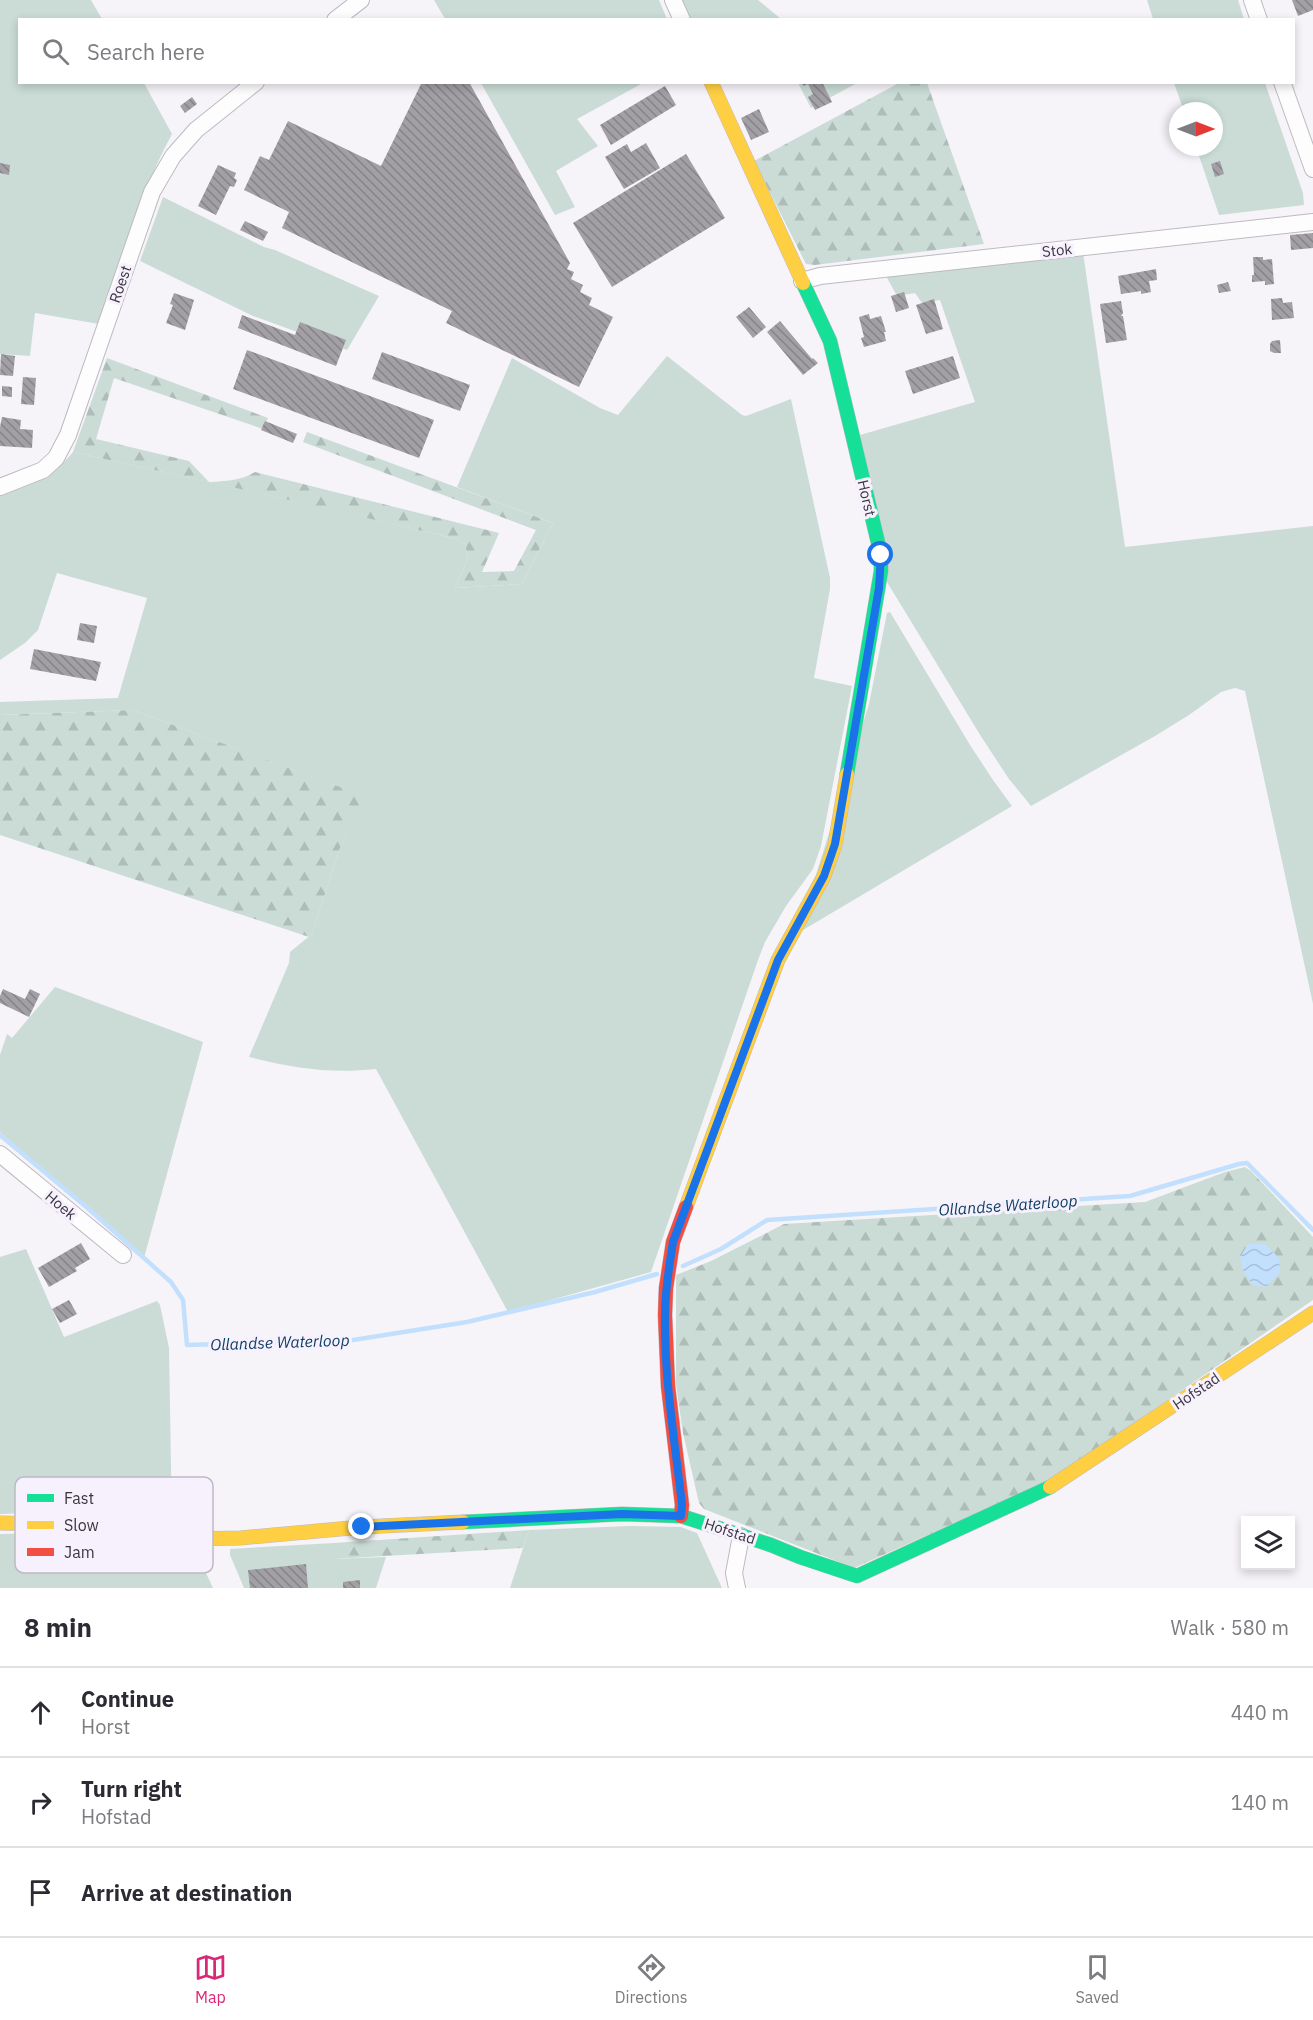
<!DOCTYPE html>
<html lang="en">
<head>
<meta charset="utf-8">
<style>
	body { margin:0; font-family:"IBM Plex Sans",sans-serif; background:#f2f2f3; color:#2b2b33 }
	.controls { position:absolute; right:18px; bottom:18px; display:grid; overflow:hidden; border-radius:0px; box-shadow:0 3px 9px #0003 }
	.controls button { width:54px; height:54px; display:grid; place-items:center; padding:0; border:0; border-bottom:2px solid #e1e1e2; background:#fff; color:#2b2b33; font:30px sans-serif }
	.compass { position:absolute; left:1169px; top:102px; width:54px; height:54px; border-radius:50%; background:#fff; box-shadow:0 3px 9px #0003; rotate:90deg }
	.stop { position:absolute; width:18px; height:18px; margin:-14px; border:4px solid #1a73e8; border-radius:50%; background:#fff }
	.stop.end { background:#1a73e8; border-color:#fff; box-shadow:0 2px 6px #0008 }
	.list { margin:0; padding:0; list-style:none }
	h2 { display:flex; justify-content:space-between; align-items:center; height:78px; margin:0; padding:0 24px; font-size:26px }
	h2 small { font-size:20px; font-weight:400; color:#7c7c81 }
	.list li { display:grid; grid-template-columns:39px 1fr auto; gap:18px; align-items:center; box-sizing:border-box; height:90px; padding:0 24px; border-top:2px solid #e1e1e2 }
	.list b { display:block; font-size:22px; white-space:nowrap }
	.list p { margin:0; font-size:20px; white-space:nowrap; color:#7c7c81 }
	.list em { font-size:20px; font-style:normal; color:#7c7c81 }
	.icon { flex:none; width:33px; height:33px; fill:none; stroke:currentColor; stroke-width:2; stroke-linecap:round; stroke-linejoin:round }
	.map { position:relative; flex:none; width:1313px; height:1588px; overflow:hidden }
	.search { position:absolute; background:#fff; box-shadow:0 3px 9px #0003; left:18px; right:18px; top:18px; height:66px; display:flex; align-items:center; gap:15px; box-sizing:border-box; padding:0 21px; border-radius:0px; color:#7c7c81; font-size:22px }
	.sheet { height:348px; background:#fff }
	nav { display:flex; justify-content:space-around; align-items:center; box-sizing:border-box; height:84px; border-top:2px solid #e1e1e2; background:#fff; font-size:16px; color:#7c7c81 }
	nav a { display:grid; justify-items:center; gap:3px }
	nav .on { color:#db2777 }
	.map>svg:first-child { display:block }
</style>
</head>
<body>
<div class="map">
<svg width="1313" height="1588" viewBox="0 0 1313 1588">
	<defs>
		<pattern id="forest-firs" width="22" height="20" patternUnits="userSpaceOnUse" patternTransform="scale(1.5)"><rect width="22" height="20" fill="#cadcd5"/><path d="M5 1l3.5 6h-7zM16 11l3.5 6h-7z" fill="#aebdb8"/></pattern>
		<pattern id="water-waves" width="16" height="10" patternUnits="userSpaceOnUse" patternTransform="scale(1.5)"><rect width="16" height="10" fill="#c2e0fd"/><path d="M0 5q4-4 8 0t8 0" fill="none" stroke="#a8c1da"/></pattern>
		<pattern id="building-back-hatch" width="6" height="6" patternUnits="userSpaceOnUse" patternTransform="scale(1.5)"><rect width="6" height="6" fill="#a29fa5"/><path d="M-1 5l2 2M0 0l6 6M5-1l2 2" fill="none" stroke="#858288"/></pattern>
	</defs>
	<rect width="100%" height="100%" fill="#f6f4f9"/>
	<!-- green -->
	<path fill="#cadcd5" d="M0 0H91L102 19 20 20V82L144 83 172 134C140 193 121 260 99 324L35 313 30 356 0 354Z
		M434 0H659L667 19H445Z
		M680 0H758L781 19H689Z
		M1147 0H1238L1244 19H1153Z
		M856 82 857 83 811 108 798 83Z
		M481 83H643L577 119 598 146 556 171 575 207 555 215Z
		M1174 83H1265L1303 193 1304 205 1219 215 1196 147H1214V111H1184Z
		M163 197 264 247 275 250 379 296 347 350 253 316 140 261Z
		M1083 252 1125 547 1313 526V1004L1245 691 1235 688 1221 692 1189 715 1155 736 1031 806 1009 779 982 738 887 582 860 435 975 402 940 300 922 303 915 293 897 296 886 276Z
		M667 356 742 415 746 416 791 399 830 578V589L814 678 852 686 821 846 813 869 786 906 765 942 758 960 651 1272 508 1312 376 1069C330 1074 293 1068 249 1057L289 963 290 952 312 934 340 848 366 797 133 710 0 715V702L118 698 147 598 57 573 38 630 25 643 0 660V492C27 482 55 475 73 452L300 502 457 539 465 544 468 558 455 588 522 584 553 523 457 487 512 358 600 408 618 415Z
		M890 612 970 745 993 780 1012 806 798 933 869 704 887 613Z
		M55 987 203 1042 144 1258 0 1132V1055L7 1034 12 1038Z
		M26 1249 64 1337 157 1301 160 1305 169 1348 172 1526H162L92 1514 68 1512 0 1514V1257Z
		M630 1526 681 1527 697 1533 722 1588H510L529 1530Z
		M44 1533 192 1549 198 1556 213 1588H0V1534Z
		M334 1543V1559L386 1557 376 1588H244L230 1555V1549Z"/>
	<!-- forest -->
	<path fill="url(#forest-firs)" d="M899 83H927L984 244 815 265 806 264 754 161Z
		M107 358 268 418 263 429 114 378 96 439 189 461 209 482C226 481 240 481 255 472L499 533 482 572 514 571 536 530 303 442 307 432 553 523 522 584 455 588 468 558 465 544 457 539 272 496 73 452Z
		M133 710 367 797 340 848 312 934 309 937 0 835V715Z
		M1245 1167 1251 1171 1313 1237V1300L1053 1479 854 1568 704 1509 699 1503 683 1433 676 1384V1275L711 1261 784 1224 1145 1202 1225 1172Z
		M529 1530 523 1548 334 1559V1543Z"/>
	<!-- water -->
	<path fill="url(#water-waves)" d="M1248 1244H1265L1279 1258 1280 1273 1266 1287 1254 1286 1244 1273 1240 1257Z"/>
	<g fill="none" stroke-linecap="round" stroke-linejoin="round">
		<!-- stream -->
		<path stroke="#c2e0fd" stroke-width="4.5" d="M0 1135 84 1205 171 1282 183 1300 187 1345 353 1340 467 1322 595 1292 657 1274
			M683 1266 721 1249 767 1220 1130 1196 1239 1164 1247 1163 1313 1230"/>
	</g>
	<!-- building -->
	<path fill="url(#building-back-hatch)" d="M1292 0H1313V10L1298 16Z
		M422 82H469L570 263 567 269 574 272 571 279 583 285 580 292 592 298 589 305 613 317 579 387 446 323 452 311 282 228 289 212 244 190 260 156 269 160 288 121 381 166Z
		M802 82H822L832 102 815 110 808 97 813 94 808 84 803 86Z
		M665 86 676 105 611 145 600 125Z
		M192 97 197 104 185 113 180 106Z
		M759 109 769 132 751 140 741 118Z
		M646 143 660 168 624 189 605 157 627 144 631 152Z
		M686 154 725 218 612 287 573 223Z
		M1220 161 1224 174 1215 177 1211 164Z
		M0 163 10 165 9 175 0 173Z
		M218 165 236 173 234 178 237 180 234 187 230 186 216 215 198 206Z
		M245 221 268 232 263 241 240 230Z
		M1313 233V248L1291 250 1290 235Z
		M1253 257H1263V260L1272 259 1274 284 1265 285V281L1252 282V275H1254Z
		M1156 269 1157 280 1149 281 1151 292 1141 294V291L1121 294 1118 276Z
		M1228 282 1231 291 1219 293 1217 285Z
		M904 292 909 308 896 312 891 296Z
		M174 293 194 300 185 330 166 323 173 305 170 304Z
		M1282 298 1283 303 1292 302 1294 318 1272 320 1271 299Z
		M934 299 943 329 926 334 916 305Z
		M1121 301 1123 313 1121 316H1123L1127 340 1106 343 1100 304Z
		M749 307 766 327 753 338 736 317Z
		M869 314 870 319 881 316 886 332H884L886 341 864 347 861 338 864 337 859 317Z
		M242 315 295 335 300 322 346 340 336 366 238 328Z
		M780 321 812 359 813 358 818 363 803 375 767 332Z
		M1280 340 1281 353H1274L1270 351V344L1272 341Z
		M247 350 434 420 419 458 233 389Z
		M382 352 470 385 460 411 372 379Z
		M1 354 15 356 13 376 0 375Z
		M953 356 960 378 913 394 905 371Z
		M23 377 36 378 34 405 21 404Z
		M2 386 12 387V397L2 396Z
		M2 417 21 420 20 429 33 430 32 448 0 446V427Z
		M265 421 297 434 293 443 261 430Z
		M80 623 97 626 94 643 77 640Z
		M34 649 101 662 96 681 30 669Z
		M3 989 25 999 30 989 40 994 29 1017 0 1003V996Z
		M81 1243 90 1259 75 1268 77 1271 49 1287 38 1268Z
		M69 1300 77 1314 60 1323 52 1309Z
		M306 1564 308 1588H250L248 1570Z
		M360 1580V1588H343V1582Z"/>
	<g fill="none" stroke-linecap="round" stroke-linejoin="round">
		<!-- street casing -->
		<g stroke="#bdbac1" stroke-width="18">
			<path id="street" d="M673 0 682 20
				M1252 0 1259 20
				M335 20 361 0
				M1282 82 1313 169
				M802 281 820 276 1313 222
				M0 487 43 470 56 458 68 435 152 192 173 156 196 130 256 82
				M0 1154 123 1255
				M737 1588 734 1573 741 1536"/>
		</g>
		<!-- fast casing -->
		<g stroke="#bdbac1" stroke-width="15">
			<path id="fast" d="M803 283 830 341 881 555V571L847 774
				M463 1522 622 1514 681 1516 771 1545 800 1557 857 1576 1050 1487"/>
		</g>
		<!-- slow casing -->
		<g stroke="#bdbac1" stroke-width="15">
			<path id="slow" d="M711 82 803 283
				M686 1207 778 960 824 876 835 845 847 774
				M1050 1487 1313 1313
				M0 1523 46 1524 186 1539 240 1538 362 1527 463 1522"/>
		</g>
		<!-- jam casing -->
		<g stroke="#bdbac1" stroke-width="15">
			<path id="jam" d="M681 1516 682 1505 668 1386 665 1315 666 1288 673 1242 686 1207"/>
		</g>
		<!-- street -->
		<use href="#street" stroke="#fefdfe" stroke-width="16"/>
		<!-- fast -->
		<use href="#fast" stroke="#16e098" stroke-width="14"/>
		<!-- slow -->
		<use href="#slow" stroke="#ffcf43" stroke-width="14"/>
		<!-- jam -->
		<use href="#jam" stroke="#f24e42" stroke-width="14"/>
	</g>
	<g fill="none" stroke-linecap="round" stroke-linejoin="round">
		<!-- route -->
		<path stroke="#1a73e8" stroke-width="8" d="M362 1527 622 1514 681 1516 682 1505C675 1442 664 1378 665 1315 665 1291 669 1266 673 1242L778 960 824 876 835 844 879 588 881 555"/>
	</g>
	<g text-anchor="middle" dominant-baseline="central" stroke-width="6" stroke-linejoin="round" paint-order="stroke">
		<!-- street labels -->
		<g font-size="15" fill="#3b3640" stroke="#f6f1fc">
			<text transform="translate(1057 250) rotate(-6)">Stok</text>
			<text transform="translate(120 284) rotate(-71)">Roest</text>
			<text transform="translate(867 498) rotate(77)">Horst</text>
			<text transform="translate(61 1205) rotate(40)">Hoek</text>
			<text transform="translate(1196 1391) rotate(-34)">Hofstad</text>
			<text transform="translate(730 1531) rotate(18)">Hofstad</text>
		</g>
		<!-- water labels -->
		<g font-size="16" font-style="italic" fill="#0e3f63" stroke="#f6f1fc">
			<text transform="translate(1008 1205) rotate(-4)">Ollandse Waterloop</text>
			<text transform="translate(280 1342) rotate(-2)">Ollandse Waterloop</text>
		</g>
	</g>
	<!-- legend -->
	<rect x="15" y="1477" width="198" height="96" rx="9" fill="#f6f1fc" stroke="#beb9c4" stroke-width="1.5"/>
	<rect x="27" y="1494" width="27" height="8" fill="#16e098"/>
	<rect x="27" y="1521" width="27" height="8" fill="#ffcf43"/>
	<rect x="27" y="1548" width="27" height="8" fill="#f24e42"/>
	<g font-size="16" fill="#3b3640">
		<text x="64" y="1504">Fast</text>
		<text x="64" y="1531">Slow</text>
		<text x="64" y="1558">Jam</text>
	</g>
</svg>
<div class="controls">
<button><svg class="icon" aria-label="layers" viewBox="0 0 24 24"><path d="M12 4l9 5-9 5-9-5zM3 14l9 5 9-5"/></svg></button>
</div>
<svg class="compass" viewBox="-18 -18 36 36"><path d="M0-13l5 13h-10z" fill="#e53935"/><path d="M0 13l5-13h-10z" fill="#7c7c81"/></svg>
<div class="stop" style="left:881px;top:555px"></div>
<div class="stop end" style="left:362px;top:1527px"></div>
<div class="search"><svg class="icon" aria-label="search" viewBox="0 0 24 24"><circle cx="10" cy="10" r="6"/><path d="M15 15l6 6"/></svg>Search here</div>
</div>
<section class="sheet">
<h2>8 min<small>Walk · 580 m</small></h2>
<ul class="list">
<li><svg class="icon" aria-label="ahead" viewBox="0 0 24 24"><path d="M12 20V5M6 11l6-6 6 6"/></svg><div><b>Continue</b><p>Horst</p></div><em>440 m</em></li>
<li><svg class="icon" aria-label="right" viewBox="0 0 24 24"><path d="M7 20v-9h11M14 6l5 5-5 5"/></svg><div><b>Turn right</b><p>Hofstad</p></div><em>140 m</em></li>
<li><svg class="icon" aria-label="arrive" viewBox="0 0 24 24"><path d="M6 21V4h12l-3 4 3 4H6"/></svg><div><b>Arrive at destination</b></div></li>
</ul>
</section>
<nav>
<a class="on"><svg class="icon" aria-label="map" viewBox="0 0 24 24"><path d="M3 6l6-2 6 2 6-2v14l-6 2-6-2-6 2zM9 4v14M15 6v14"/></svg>Map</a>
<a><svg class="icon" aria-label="directions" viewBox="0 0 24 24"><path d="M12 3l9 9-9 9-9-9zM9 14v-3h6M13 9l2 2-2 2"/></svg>Directions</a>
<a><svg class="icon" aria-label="saved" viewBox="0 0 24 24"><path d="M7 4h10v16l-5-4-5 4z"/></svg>Saved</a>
</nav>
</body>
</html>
